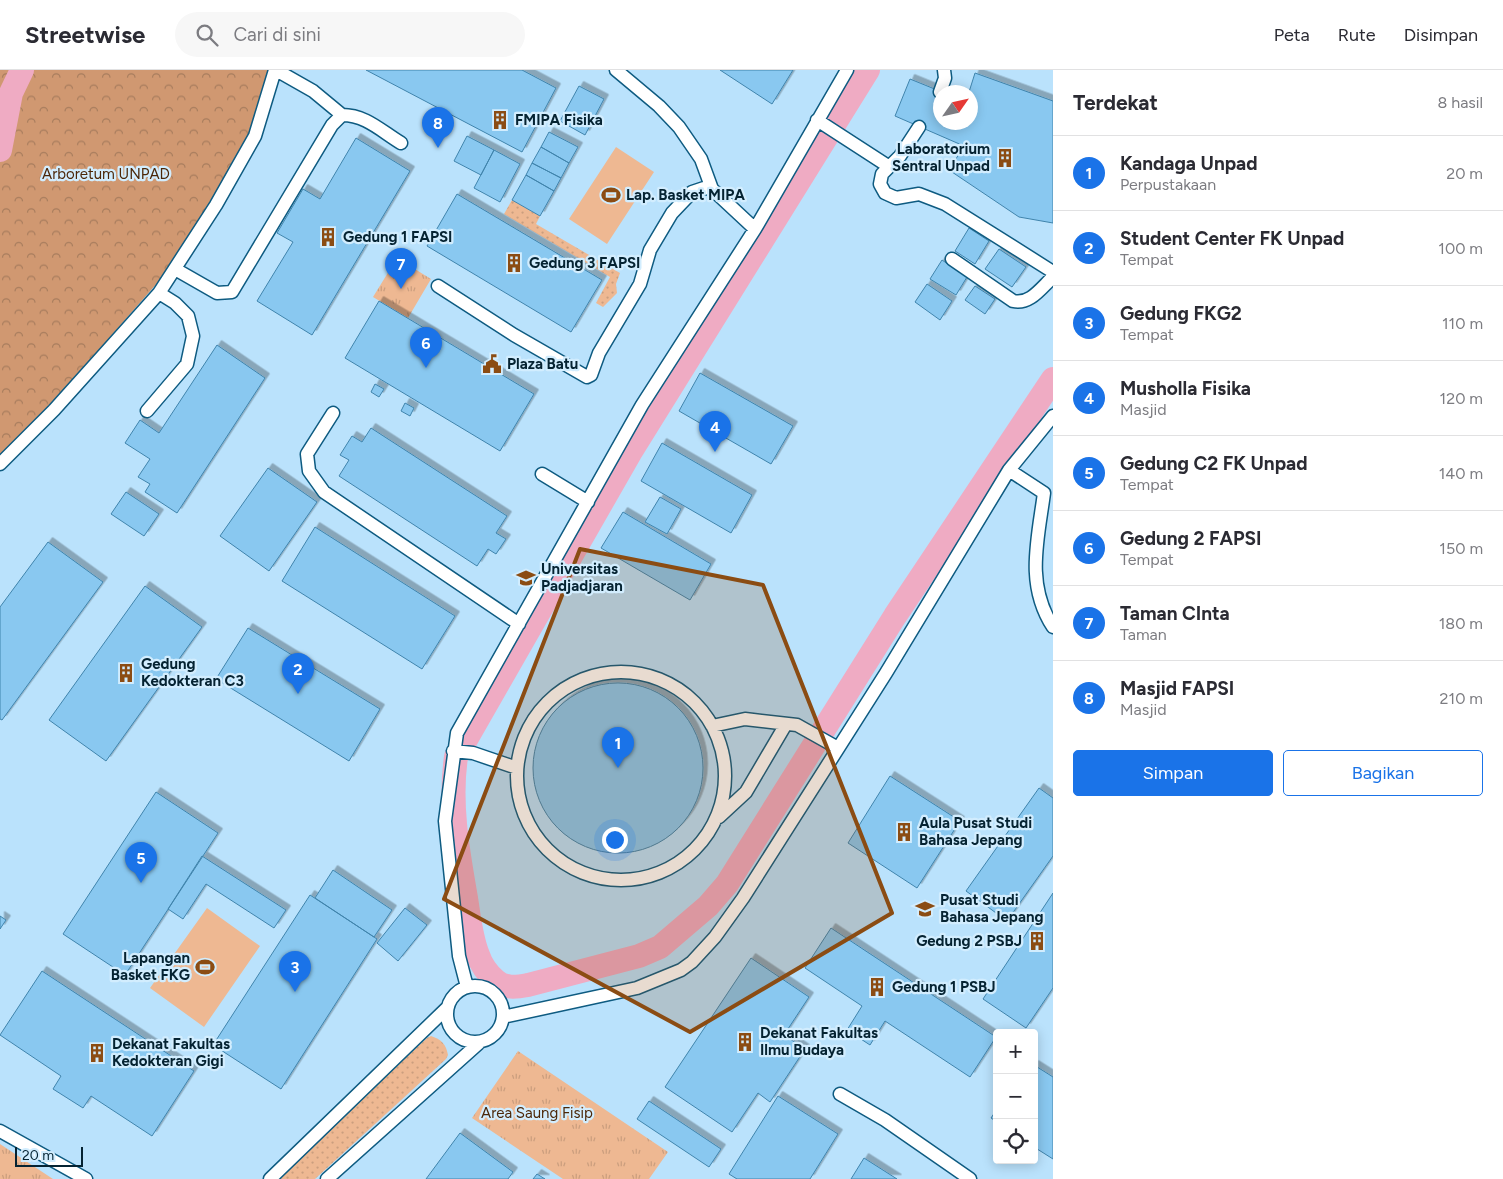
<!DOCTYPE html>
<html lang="id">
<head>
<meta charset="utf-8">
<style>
	body { margin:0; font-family:Figtree,sans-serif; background:#f7f7f7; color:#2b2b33 }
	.controls { position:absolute; right:15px; bottom:15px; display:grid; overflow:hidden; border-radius:5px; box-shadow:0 2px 12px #0003 }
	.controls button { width:45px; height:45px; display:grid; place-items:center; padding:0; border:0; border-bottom:1px solid #e1e1e2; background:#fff; color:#2b2b33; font:25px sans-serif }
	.compass { position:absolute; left:933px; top:15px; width:45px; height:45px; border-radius:50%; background:#fff; box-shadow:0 2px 12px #0003; rotate:56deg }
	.scale { position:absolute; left:15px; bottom:12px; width:68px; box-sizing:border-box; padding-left:5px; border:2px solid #052332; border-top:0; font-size:14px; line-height:18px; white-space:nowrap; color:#052332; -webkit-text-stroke:4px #d2edfe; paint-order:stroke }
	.you { position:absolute; left:614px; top:769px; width:18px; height:18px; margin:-12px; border:4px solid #fff; border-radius:50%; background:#1a73e8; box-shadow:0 0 0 8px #1a73e833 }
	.badge { display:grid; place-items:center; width:32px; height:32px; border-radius:50%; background:#1a73e8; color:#fff; font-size:16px; font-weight:700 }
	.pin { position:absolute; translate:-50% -41px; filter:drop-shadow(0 1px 2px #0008) }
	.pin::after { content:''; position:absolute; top:26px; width:18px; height:15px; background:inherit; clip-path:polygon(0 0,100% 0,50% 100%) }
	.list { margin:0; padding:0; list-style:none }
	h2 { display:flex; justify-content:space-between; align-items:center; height:65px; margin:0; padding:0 20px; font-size:21px }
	h2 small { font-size:16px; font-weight:400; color:#7c7c81 }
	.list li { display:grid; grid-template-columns:32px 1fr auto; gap:15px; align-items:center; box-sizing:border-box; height:75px; padding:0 20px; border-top:1px solid #e1e1e2 }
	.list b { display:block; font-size:19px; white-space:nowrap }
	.list p { margin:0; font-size:16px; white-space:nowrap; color:#7c7c81 }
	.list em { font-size:16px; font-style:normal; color:#7c7c81 }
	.actions { display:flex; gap:10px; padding:15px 20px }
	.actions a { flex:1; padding:11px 0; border:1px solid #1a73e8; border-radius:5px; text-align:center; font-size:18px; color:#1a73e8 }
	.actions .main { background:#1a73e8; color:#fff }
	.icon { flex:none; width:28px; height:28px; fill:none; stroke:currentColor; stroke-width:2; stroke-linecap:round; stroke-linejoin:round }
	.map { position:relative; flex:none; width:1053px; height:1109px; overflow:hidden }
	header { display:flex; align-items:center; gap:30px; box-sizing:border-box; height:70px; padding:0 25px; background:#fff; border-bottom:1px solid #e1e1e2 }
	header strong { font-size:24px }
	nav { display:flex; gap:28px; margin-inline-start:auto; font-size:18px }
	.search { width:350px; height:45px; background:#f7f7f7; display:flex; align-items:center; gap:12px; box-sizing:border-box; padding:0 18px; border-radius:28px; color:#7c7c81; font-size:19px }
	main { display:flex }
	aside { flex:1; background:#fff }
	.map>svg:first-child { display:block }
</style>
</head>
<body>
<header>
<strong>Streetwise</strong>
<div class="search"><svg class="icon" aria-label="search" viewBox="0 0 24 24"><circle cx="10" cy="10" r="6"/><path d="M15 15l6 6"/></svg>Cari di sini</div>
<nav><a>Peta</a><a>Rute</a><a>Disimpan</a></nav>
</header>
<main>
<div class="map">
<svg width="1053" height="1109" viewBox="0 0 1053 1109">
	<defs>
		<pattern id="grass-dots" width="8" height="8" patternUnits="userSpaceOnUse" patternTransform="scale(1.25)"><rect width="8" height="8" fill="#eeb892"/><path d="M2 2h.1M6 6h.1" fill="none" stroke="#cb9e7e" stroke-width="1.8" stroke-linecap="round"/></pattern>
		<pattern id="forest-crowns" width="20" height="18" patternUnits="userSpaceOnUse" patternTransform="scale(1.25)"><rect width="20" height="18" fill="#d09871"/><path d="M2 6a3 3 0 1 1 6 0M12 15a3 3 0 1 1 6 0" fill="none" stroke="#a77c5d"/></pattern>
		<pattern id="park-tufts" width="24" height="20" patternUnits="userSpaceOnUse" patternTransform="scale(1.25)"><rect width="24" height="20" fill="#eeb892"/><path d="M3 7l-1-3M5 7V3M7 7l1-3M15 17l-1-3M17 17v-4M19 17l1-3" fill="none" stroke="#cb9e7e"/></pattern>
		<filter id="shadow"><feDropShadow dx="4.5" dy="-4.5" stdDeviation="0" flood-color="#0004"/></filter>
	</defs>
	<rect width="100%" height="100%" fill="#bae2fc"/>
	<!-- grass -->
	<path fill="url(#grass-dots)" d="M512 130 540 146 536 154 620 203 616 214 617 223 603 237 596 233 610 207 504 144Z
		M431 966C442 970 446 974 448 985L446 989 315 1109H274L427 968Z"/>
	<!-- forest -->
	<path fill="url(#forest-crowns)" d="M0 0H270L251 63 210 137 166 203 47 339 0 385Z"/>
	<!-- park -->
	<path fill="url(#park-tufts)" d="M397 188 431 209 408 248 373 227Z
		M518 981 668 1082 649 1109H563L472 1048Z
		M0 1074 53 1109H0Z"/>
	<!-- pitch -->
	<path fill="#eeb892" d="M616 77 654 102 607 174 569 149Z
		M207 838 260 876 204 957 150 918Z"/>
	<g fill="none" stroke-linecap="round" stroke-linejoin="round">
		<!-- canal -->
		<path stroke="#efabc3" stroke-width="24" d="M868 0 630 383 456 687C449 734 458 782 466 828 469 847 471 868 478 885 481 894 487 903 495 910 504 919 517 917 528 915L639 886 660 877 708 836 727 814 895 546 1053 309
			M0 80 11 23 22 0"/>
	</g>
	<!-- building -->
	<path fill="#89c8f0" stroke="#4084ac" filter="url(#shadow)" d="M366 0H522L556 18 522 82Z
		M720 0H793L772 34Z
		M975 3 1053 31V153L1019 147 949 100 964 76 895 46 910 9 942 22H941V52H971L969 22Z
		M579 16 604 29 585 65 560 51Z
		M549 62 578 77 569 93 541 77Z
		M467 66 494 80 481 105 454 91Z
		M356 68 410 101 312 265 257 231 293 172 277 163 303 119 320 129Z
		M541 77 569 93 561 108 532 93Z
		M494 80 520 94 500 132 474 118Z
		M532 93 561 108 554 121 526 105Z
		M526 105 554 121 540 146 512 130Z
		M457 124 602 210 571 262 427 176Z
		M969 158 989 171 975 194 955 181Z
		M999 179 1026 197 1012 217 985 199Z
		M942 190 967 207 956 225 930 209Z
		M927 214 952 231 940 250 915 232Z
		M975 216 995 229 985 244 965 230Z
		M379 231 534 324 500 381 345 288Z
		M217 275 265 308 177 443 145 422 150 414 138 407 150 389 125 373 140 350 159 363Z
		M700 303 793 356 771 394 679 341Z
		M375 314 384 319 379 327 371 322Z
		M405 333 414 338 410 346 401 341Z
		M371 358 507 446 496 463 506 469 496 484 488 479 477 496 339 406 349 390 340 385 352 366 362 372Z
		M662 373 752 425 731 463 641 411Z
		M268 398 317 432 269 501 220 466Z
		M126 422 159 444 144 466 111 444Z
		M660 427 681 439 667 464 645 452Z
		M623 442 711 494 690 530 601 478Z
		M315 457 455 546 422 599 282 511Z
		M48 472 103 512 2 650 0 649V537Z
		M145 516 202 557 106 691 49 650Z
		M248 558 380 639 349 691 216 609Z
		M533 698a85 85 0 1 1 170 0a85 85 0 1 1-170 0Z
		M890 706 960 751 917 818 848 773Z
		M1039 718 1053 728V786L1007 851 966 821Z
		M156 722 218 763 125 905 63 864Z
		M202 786 286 840 274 858 206 814 183 849 168 839Z
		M333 800 392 840 374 867 315 828Z
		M1053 823V918L1026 958 983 929Z
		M310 825 377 869 281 1019 213 975Z
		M405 838 427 855 398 891 377 873Z
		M0 846 6 850 0 859Z
		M831 858 996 967 970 1007 885 951 870 975 847 960 862 936 805 898Z
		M751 888 809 927 784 965 805 979 770 1032 758 1023 732 1062 665 1017Z
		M42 901 194 1001 152 1066 91 1026 83 1038 53 1019 61 1006 0 965Z
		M1034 995 1053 1007V1089L1034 1077Z
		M778 1026 838 1064 810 1109H737L729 1104Z
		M649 1031 721 1079 709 1097 637 1049Z
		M997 1039V1052L991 1048Z
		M460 1063 513 1102 508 1109H426Z
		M864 1088 897 1109H851Z
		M537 1104 545 1109H533Z"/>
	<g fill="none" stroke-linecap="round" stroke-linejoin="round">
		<!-- service casing -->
		<g stroke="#0e5b81" stroke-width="15">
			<path id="service" d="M276 0 313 21 342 45
				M616 0 659 36 679 57 701 89 712 119 755 159
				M940 22 945 8 944 0
				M817 50 888 96
				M919 57 900 86 882 104 880 114 885 123 896 128 919 124 945 134 1053 202
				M952 189 1013 231C1030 235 1041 218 1053 207
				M175 199 217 223 232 222 332 55 342 45C366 45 381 61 401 73
				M438 216 514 265 587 307 591 305 599 283 640 214 650 180 672 143 692 122 704 118 712 119
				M147 341 187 294 193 266 188 246 175 233 159 223
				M333 343 307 384 309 401 324 422 519 554
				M0 394 54 340 159 223 216 135 255 66 275 0
				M1009 400 1044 423C1038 469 1025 514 1053 557
				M542 404 588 432
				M517 706a104 104 0 1 1 208 0a104 104 0 1 1-208 0Z
				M712 656 745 649 797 655 838 678
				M453 681 473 683 517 698
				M719 747 746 722 786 654
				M447 944a28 28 0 1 1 56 0a28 28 0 1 1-56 0Z
				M467 917 459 886 445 751 457 663 642 335 755 159 847 0
				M503 947 637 918 681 900 692 892 715 867 743 828 886 603 1009 400 1053 346
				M840 1024 885 1050 970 1109
				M0 1061 86 1109
				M270 1109 447 938
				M327 1109 479 973"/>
		</g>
		<!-- service -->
		<use href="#service" stroke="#fff" stroke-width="12"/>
	</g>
	<!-- marked area -->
	<path fill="#8b4c13" fill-opacity="0.2" stroke="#8b4c13" stroke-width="4" stroke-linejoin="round" d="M580 479 763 515 892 843 690 962 444 829Z"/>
	<!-- icons -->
	<defs>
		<g id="building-bare" transform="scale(1.5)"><path d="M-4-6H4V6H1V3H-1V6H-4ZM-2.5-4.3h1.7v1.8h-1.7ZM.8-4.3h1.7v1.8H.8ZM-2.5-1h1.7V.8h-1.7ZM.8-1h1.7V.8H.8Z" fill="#8b4c13" stroke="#d2edfe" stroke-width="2.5" paint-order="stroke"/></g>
		<g id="stadium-bare" transform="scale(1.5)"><path d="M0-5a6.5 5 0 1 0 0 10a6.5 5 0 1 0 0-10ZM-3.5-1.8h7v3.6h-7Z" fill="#8b4c13" stroke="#d2edfe" stroke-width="2.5" paint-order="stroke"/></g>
		<g id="civic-bare" transform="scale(1.5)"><path d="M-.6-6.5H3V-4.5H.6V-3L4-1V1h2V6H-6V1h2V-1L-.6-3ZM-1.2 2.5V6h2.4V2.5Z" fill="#8b4c13" stroke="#d2edfe" stroke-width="2.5" paint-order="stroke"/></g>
		<g id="university-bare" transform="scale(1.5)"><path d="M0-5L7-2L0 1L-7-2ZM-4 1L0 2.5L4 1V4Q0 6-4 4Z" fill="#8b4c13" stroke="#d2edfe" stroke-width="2.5" paint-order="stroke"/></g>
	</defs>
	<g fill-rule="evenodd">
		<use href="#building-bare" x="500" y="50"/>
		<use href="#building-bare" x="1005" y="88"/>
		<use href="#stadium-bare" x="611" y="125"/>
		<use href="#building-bare" x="328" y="167"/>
		<use href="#building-bare" x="514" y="193"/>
		<use href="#civic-bare" x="492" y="294"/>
		<use href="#university-bare" x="526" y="508"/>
		<use href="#building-bare" x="126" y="603"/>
		<use href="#building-bare" x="904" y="762"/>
		<use href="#university-bare" x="925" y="839"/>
		<use href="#building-bare" x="1037" y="871"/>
		<use href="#stadium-bare" x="205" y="897"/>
		<use href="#building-bare" x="877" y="917"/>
		<use href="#building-bare" x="745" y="972"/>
		<use href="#building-bare" x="97" y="983"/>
	</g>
	<g text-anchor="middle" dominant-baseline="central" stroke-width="4.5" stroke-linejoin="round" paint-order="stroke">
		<!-- poi labels -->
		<g font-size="15" font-weight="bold" fill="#052332" stroke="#d2edfe" text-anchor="start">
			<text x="515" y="50">FMIPA Fisika</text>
			<text x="990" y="79" text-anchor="end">Laboratorium<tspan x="990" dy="17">Sentral Unpad</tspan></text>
			<text x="626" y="125">Lap. Basket MIPA</text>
			<text x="343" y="167">Gedung 1 FAPSI</text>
			<text x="529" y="193">Gedung 3 FAPSI</text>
			<text x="507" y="294">Plaza Batu</text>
			<text x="541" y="499">Universitas<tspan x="541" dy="17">Padjadjaran</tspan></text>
			<text x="141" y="594">Gedung<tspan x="141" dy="17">Kedokteran C3</tspan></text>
			<text x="919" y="753">Aula Pusat Studi<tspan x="919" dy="17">Bahasa Jepang</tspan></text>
			<text x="940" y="830">Pusat Studi<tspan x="940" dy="17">Bahasa Jepang</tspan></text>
			<text x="1022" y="871" text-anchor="end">Gedung 2 PSBJ</text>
			<text x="190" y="888" text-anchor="end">Lapangan<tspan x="190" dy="17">Basket FKG</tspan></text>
			<text x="892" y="917">Gedung 1 PSBJ</text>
			<text x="760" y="963">Dekanat Fakultas<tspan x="760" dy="17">Ilmu Budaya</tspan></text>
			<text x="112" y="974">Dekanat Fakultas<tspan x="112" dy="17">Kedokteran Gigi</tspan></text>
		</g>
		<!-- park labels -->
		<g font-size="15" fill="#4c2708" stroke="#d2edfe">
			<text x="106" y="104">Arboretum UNPAD</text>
			<text x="537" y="1043">Area Saung Fisip</text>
		</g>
	</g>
</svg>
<div class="controls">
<button>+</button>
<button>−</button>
<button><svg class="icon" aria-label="locate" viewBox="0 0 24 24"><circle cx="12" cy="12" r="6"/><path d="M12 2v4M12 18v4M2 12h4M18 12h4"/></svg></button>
</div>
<svg class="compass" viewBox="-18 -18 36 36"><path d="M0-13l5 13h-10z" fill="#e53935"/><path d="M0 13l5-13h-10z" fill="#7c7c81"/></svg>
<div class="scale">20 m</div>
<div class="you"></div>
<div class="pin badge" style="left:618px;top:698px">1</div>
<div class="pin badge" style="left:298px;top:624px">2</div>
<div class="pin badge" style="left:295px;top:922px">3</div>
<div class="pin badge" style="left:715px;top:382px">4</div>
<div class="pin badge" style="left:141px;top:813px">5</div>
<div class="pin badge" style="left:426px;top:298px">6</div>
<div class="pin badge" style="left:401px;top:219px">7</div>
<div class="pin badge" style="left:438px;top:78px">8</div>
</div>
<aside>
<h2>Terdekat<small>8 hasil</small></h2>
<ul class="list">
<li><span class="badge">1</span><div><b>Kandaga Unpad</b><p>Perpustakaan</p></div><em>20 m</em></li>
<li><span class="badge">2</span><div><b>Student Center FK Unpad</b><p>Tempat</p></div><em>100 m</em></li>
<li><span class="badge">3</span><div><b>Gedung FKG2</b><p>Tempat</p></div><em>110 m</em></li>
<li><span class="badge">4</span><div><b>Musholla Fisika</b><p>Masjid</p></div><em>120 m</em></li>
<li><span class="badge">5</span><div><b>Gedung C2 FK Unpad</b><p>Tempat</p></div><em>140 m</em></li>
<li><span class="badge">6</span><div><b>Gedung 2 FAPSI</b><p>Tempat</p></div><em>150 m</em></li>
<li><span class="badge">7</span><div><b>Taman CInta</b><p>Taman</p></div><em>180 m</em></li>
<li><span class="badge">8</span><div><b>Masjid FAPSI</b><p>Masjid</p></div><em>210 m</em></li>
</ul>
<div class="actions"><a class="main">Simpan</a><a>Bagikan</a></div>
</aside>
</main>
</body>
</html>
